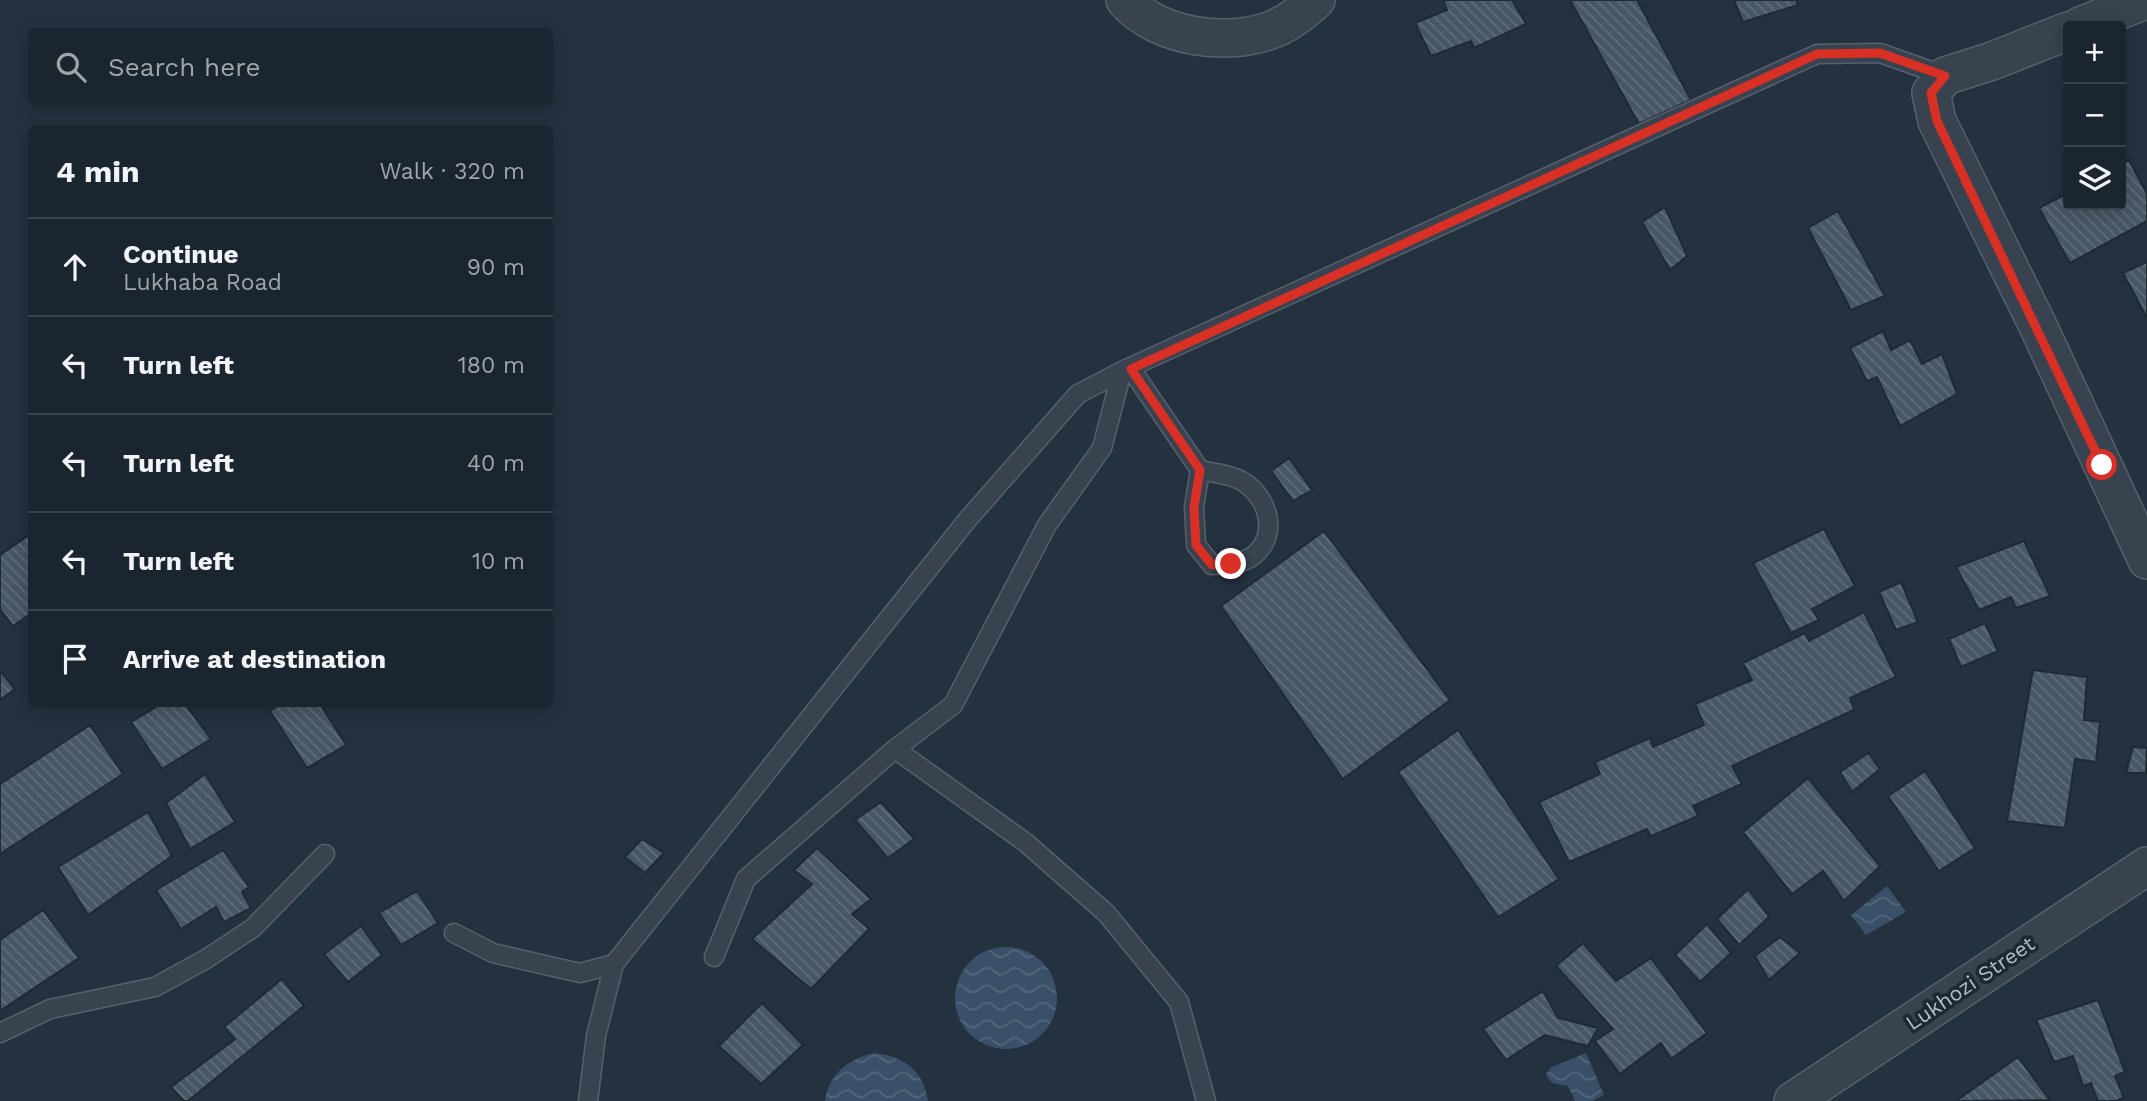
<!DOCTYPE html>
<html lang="en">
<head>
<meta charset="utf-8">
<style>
	body { margin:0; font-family:"Work Sans",sans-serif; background:#28313b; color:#f1f3f6 }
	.controls { position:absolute; right:21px; top:21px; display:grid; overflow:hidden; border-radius:7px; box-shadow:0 4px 18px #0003 }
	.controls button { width:63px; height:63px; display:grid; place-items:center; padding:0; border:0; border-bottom:2px solid #39424b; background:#1b252f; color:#f1f3f6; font:35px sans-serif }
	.stop { position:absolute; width:21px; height:21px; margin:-16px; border:5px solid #d93025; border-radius:50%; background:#fff }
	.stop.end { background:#d93025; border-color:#fff; box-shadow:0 2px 7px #0008 }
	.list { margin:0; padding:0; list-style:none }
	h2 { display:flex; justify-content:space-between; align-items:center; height:91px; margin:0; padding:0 28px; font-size:30px }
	h2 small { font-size:23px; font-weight:400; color:#a0a5aa }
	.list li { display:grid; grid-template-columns:46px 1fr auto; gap:21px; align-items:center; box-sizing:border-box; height:98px; padding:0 28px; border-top:2px solid #39424b }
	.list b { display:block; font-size:26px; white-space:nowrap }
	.list p { margin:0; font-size:23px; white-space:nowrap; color:#a0a5aa }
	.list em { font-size:23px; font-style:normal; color:#a0a5aa }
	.icon { flex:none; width:38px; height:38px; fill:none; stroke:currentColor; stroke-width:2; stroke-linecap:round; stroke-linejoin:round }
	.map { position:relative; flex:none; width:2147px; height:1101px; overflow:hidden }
	.search { position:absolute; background:#1b252f; box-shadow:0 4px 18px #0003; left:28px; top:28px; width:525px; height:77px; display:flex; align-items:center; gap:18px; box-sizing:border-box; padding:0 24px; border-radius:7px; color:#a0a5aa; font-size:26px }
	.panel { position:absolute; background:#1b252f; box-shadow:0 4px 18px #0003; left:28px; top:126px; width:525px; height:581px; border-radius:7px }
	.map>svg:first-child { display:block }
</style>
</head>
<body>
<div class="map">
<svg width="2147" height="1101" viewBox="0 0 2147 1101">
	<defs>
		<pattern id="water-waves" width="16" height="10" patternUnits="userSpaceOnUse" patternTransform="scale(1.75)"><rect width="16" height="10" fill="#3a5068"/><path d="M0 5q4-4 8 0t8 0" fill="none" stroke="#54677c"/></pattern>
		<pattern id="building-back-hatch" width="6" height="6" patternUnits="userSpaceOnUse" patternTransform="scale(1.75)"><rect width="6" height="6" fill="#485765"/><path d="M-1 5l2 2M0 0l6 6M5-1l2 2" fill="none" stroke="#606d7a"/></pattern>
	</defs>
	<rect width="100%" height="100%" fill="#24313f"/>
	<!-- water -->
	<path fill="url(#water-waves)" d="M1887 886 1906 912 1866 935 1851 915Z
		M955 998a51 51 0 1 1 102 0a51 51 0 1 1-102 0Z
		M873 1053C903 1056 923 1069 928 1101H825C829 1074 847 1060 873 1053Z
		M1586 1053 1604 1095 1592 1101H1575L1568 1086 1552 1083 1546 1075 1550 1068Z"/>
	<!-- building -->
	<path fill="url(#building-back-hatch)" stroke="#1f2a36" stroke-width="2" d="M1443 0H1512L1526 24 1474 48 1471 41 1431 56 1415 23 1447 10Z
		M1570 0H1637L1691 100 1639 124Z
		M1734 0H1796L1798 5 1743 22Z
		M2129 160 2147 194V221L2070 263 2039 208 2068 193V205H2121V165Z
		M1665 207 1687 256 1670 270 1642 222Z
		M1838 211 1885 296 1851 310 1808 228Z
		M2147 262V318L2123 273Z
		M1883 331 1891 350 1910 340 1922 364 1942 354 1957 394 1900 426 1877 377 1867 381 1850 348Z
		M1289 458 1312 490 1293 501 1271 471Z
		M1824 529 1855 586 1812 609 1819 620 1791 633 1753 563Z
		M1324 531 1450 700 1343 779 1221 606Z
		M32 533V613L13 626 0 609V555Z
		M2024 541 2050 596 2016 608 2011 597 1979 610 1956 567Z
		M1901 582 1918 622 1896 630 1879 592Z
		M1864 612 1896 677 1850 698 1854 710 1732 766 1742 784 1693 806 1698 816 1651 836 1647 829 1569 862 1539 802 1600 774 1595 762 1650 738 1653 747 1704 725 1695 704 1752 680 1743 663 1805 633 1809 641Z
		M1985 623 1998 651 1961 667 1949 639Z
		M2033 670 2087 677 2084 720 2100 722 2096 762 2075 759 2065 828 2007 821Z
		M0 671 15 689 0 700Z
		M161 704H185L211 739 162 769 131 722Z
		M281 704H320L346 745 307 768 270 711Z
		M90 725 123 774 0 854V784Z
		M1458 730 1559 879 1498 917 1398 772Z
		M2133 747 2147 748 2146 773H2126Z
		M1868 753 1880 769 1852 792 1840 772Z
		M1925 771 1975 848 1939 871 1888 796Z
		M205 774 235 822 190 849 166 803Z
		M1808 778 1880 866 1844 901 1823 871 1792 894 1743 832Z
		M881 802 914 839 888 858 855 820Z
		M148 812 172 856 88 915 58 867Z
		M642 839 664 853 645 873 625 857Z
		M817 848 871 899 852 914 869 929 811 989 752 939 812 884 794 870Z
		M223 850 249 887 242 892 251 908 224 922 216 907 181 929 156 890Z
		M1748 889 1769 917 1739 945 1717 919Z
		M417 891 438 923 401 945 379 913Z
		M43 910 79 958 0 1011V940Z
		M1707 924 1731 953 1700 982 1675 955Z
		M361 926 382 955 348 982 324 954Z
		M1780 937 1800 953 1769 980 1755 956Z
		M1583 943 1616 981 1651 958 1707 1033 1671 1059 1661 1043 1620 1074 1595 1041 1613 1029 1556 966Z
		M282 979 304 1006 188 1101H184L171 1087 235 1039 224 1027Z
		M1543 991 1558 1018 1598 1028 1588 1046 1545 1035 1506 1060 1483 1029Z
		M2098 1000 2125 1072 2115 1076 2124 1098 2115 1101H2098L2091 1083 2083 1086 2073 1056 2054 1062 2036 1020Z
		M762 1003 803 1045 761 1084 719 1046Z
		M2018 1057 2050 1100 1956 1101Z"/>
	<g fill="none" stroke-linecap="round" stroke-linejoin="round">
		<!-- lane casing -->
		<g stroke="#56616d" stroke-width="21">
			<path id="lane" d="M1131 369 1200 470 1194 507 1196 545 1212 565C1225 564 1239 564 1250 558 1280 538 1270 498 1242 481 1230 474 1214 473 1200 470
				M895 749 1025 842 1106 913 1179 1002 1206 1101
				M454 933 493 953 580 973 614 964
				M714 957 746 879 895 749 953 705 1047 525 1102 448 1122 371
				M0 1033 50 1009 155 987 206 959 253 928 325 854
				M588 1101 596 1036 614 964 968 519 1078 394 1122 371 1817 54 1880 53 1945 76"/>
		</g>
		<!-- street casing -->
		<g stroke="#56616d" stroke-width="40">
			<path id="street" d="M1125 0C1158 38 1230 48 1276 28 1290 22 1305 10 1316 0
				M2080 26 2146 0
				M2068 31 1992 61 1945 76 1931 93 1937 121 2038 326 2147 560
				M1793 1101 2147 866"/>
		</g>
		<!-- lane -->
		<use href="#lane" stroke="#38434f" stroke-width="18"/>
		<!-- street -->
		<use href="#street" stroke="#38434f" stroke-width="37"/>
	</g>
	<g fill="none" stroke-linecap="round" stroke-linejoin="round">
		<!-- route -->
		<path stroke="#d93025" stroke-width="9" d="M1231 564 1212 565 1196 545 1194 507 1200 470 1131 369 1817 54 1880 53 1945 76 1931 93 1937 121 2102 465"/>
	</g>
	<g text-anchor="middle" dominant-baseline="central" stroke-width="7" stroke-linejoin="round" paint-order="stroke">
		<!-- street labels -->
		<g font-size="21" fill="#b5beca" stroke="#1d2834">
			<text transform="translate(1970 983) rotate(-34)">Lukhozi Street</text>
		</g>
	</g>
</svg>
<div class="controls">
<button>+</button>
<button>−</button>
<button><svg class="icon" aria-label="layers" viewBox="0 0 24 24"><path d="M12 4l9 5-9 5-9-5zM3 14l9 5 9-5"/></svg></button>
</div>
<div class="stop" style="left:2102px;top:465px"></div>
<div class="stop end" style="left:1231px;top:564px"></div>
<div class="search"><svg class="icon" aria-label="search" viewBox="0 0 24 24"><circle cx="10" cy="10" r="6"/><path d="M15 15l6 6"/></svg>Search here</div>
<section class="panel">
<h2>4 min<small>Walk · 320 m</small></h2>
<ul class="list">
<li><svg class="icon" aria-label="ahead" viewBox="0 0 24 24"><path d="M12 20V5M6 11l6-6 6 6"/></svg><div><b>Continue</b><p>Lukhaba Road</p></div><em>90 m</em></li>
<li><svg class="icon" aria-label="left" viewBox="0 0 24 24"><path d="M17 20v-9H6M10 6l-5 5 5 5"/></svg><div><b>Turn left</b></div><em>180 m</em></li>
<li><svg class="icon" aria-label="left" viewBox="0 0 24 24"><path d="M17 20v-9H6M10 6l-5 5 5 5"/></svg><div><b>Turn left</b></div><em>40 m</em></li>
<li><svg class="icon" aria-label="left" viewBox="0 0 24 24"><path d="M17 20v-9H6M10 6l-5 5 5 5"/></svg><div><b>Turn left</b></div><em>10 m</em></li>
<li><svg class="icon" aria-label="arrive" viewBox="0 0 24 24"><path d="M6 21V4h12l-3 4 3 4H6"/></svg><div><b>Arrive at destination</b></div></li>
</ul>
</section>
</div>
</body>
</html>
